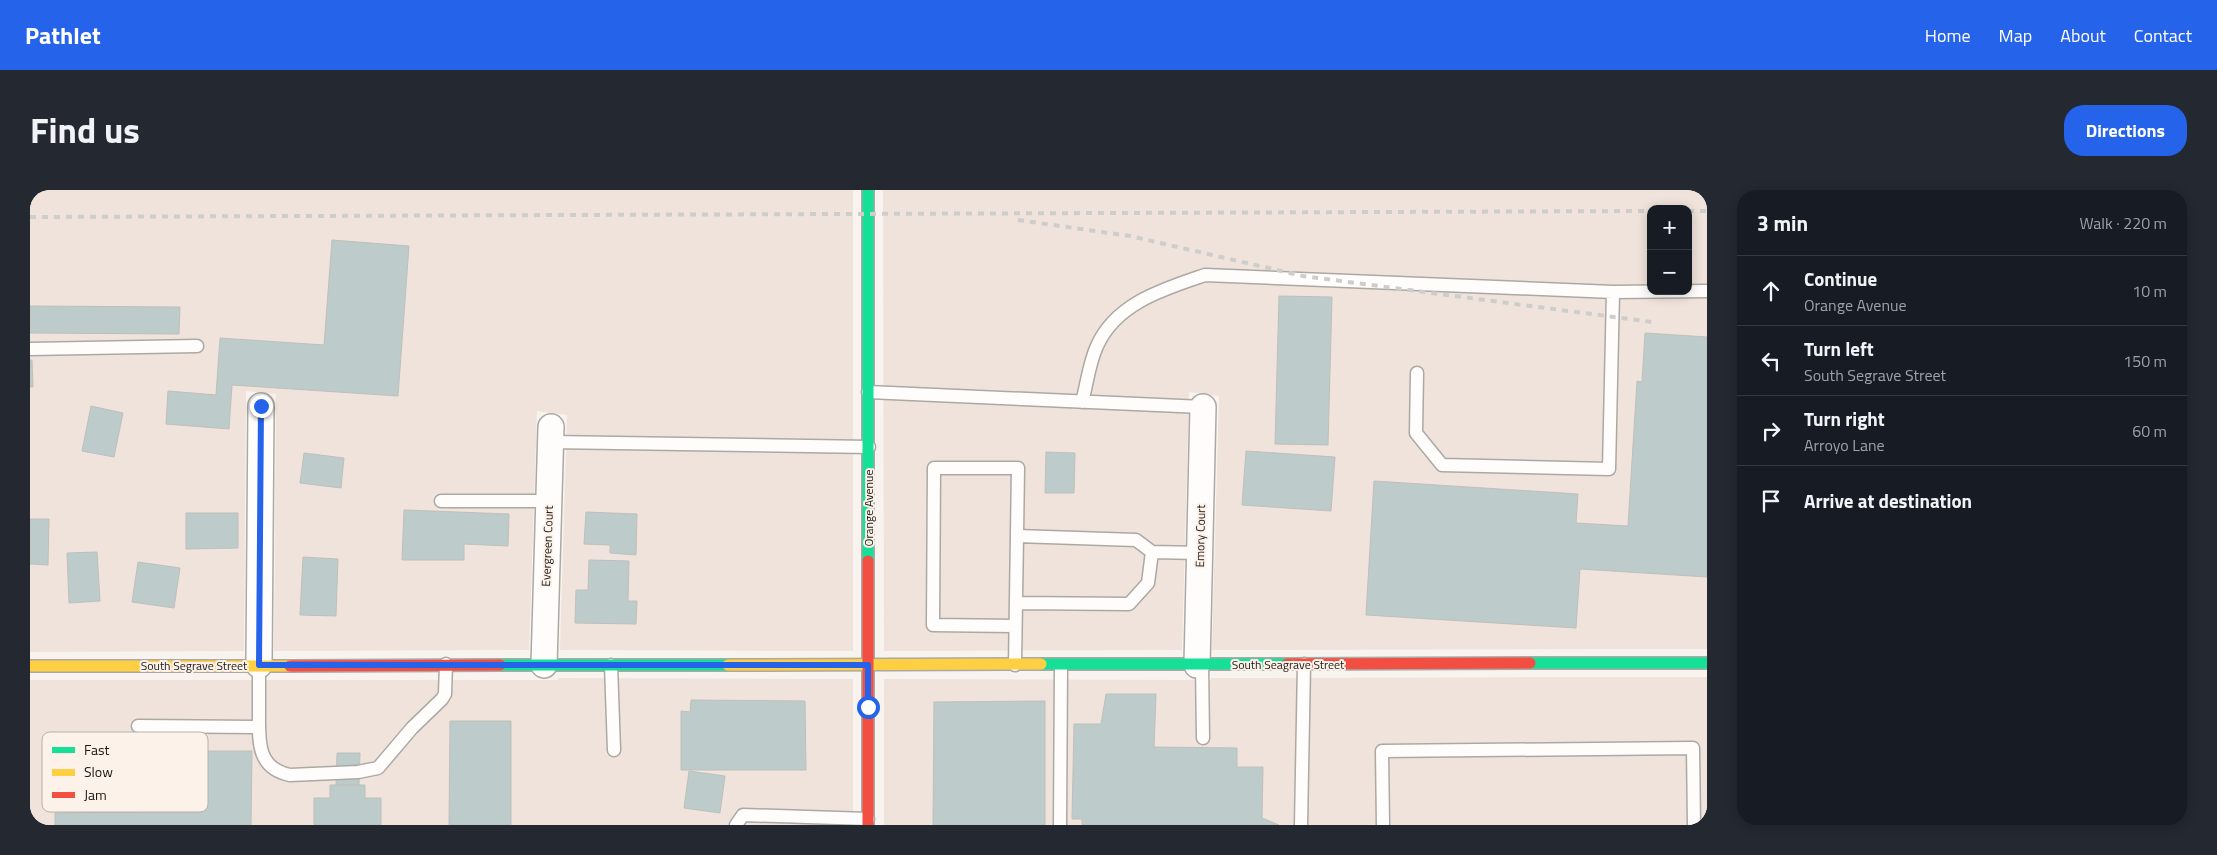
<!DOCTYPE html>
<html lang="en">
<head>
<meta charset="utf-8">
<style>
	body { margin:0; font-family:"Titillium Web",sans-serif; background:#242831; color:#f1f3f6 }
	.controls { position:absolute; right:15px; top:15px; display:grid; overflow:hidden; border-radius:10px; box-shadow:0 2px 12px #0003 }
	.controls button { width:45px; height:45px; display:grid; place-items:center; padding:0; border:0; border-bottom:1px solid #363941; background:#171b24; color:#f1f3f6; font:25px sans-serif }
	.stop { position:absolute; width:15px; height:15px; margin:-11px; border:4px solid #2563eb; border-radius:50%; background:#fff }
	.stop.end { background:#2563eb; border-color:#fff; box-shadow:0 1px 5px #0008 }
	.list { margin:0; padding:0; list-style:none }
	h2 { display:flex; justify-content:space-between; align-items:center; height:65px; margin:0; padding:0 20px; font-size:21px }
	h2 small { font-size:16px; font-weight:400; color:#9ea1a6 }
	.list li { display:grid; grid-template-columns:32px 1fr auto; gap:15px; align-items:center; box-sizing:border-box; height:70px; padding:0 20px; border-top:1px solid #363941 }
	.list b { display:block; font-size:19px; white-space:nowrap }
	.list p { margin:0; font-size:16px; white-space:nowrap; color:#9ea1a6 }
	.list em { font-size:16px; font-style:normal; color:#9ea1a6 }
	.icon { flex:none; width:28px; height:28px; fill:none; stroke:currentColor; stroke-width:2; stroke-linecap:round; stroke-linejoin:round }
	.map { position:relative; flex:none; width:1677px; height:635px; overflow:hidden; border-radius:20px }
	header { display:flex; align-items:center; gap:30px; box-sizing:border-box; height:70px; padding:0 25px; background:#2563eb; color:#fff }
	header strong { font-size:24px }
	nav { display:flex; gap:28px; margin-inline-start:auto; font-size:18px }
	.intro { display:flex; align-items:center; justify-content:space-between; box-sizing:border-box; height:120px; padding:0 30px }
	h1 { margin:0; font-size:35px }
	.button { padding:12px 22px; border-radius:20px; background:#2563eb; color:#fff; font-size:18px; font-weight:700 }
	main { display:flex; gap:30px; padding:0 30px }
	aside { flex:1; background:#171b24; border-radius:20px; box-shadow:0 2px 12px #0003 }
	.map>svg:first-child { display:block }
</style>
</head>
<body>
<header>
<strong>Pathlet</strong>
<nav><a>Home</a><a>Map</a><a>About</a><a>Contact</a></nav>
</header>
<div class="intro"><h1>Find us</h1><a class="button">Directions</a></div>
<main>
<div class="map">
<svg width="1677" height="635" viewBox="0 0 1677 635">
	<rect width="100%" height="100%" fill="#f8f3ee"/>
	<!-- built -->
	<path fill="#efe3db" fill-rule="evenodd" d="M0 0H823V461L530 460 537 225 507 221 499 460 244 461 246 204 216 201 214 461 0 462Z
		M853 0H1677V459L1182 460 1189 206 1159 202 1152 460 854 461ZM1621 19H1658V101H1621Z
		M1677 487V635H854V489L1181 490V488Z
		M528 488 823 489V635H0V490H528Z"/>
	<!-- building -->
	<path fill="#bdccca" stroke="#bebfbc" d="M302 50 379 56 368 206 202 195 199 239 136 234 138 201 186 205 190 148 294 155Z
		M1249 106 1302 107 1298 255 1245 254Z
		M0 116 150 117 149 144 0 143Z
		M1615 143 1677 147V387L1550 379 1546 438 1336 425 1344 291 1548 304 1546 333 1598 336 1607 191 1612 192Z
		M0 170H2L3 197H0Z
		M61 216 93 223 84 267 52 261Z
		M1216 261 1305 267 1301 321 1212 315Z
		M1016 262 1045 263 1044 303H1015Z
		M274 263 314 268 311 298 270 293Z
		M374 320 479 324 478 356 434 354V370H372Z
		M556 322 607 324 606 365 580 363V355L554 354Z
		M156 323H208V358L156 359Z
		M0 329H19L18 375 0 374Z
		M67 362 70 411 39 413 37 363Z
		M273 367 308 369 306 426 270 425Z
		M559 370 599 371 598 411H607L606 434 545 433 546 400H558Z
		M108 372 150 378 144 418 102 412Z
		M1076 504H1126L1124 557 1207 558V577H1233L1232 628 1249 635H1052V629H1042L1044 534H1071Z
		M661 510 775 511 776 580H651V521L660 522Z
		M1015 511V635H903L904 512Z
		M420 531H481V635H419Z
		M160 561H222L221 635H25V623L160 621Z
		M307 563H330L329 595H306Z
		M659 581 695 586 690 623 654 618Z
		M300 595H335V608H351V635H284V608H300Z"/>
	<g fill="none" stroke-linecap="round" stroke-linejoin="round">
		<!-- lane casing -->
		<g stroke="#aca8a4" stroke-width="15">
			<path id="lane" d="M0 159 167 156
				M1387 183 1386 243 1412 275 1579 279 1583 102
				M838 202 1173 217
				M1052 212C1057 194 1059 173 1067 156 1086 113 1134 99 1175 85L1583 102 1677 101
				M521 252 839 257
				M411 311H519
				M987 346 1106 350 1122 362 1170 363
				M986 413 1099 414 1118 393 1122 362
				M1172 474 1173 548
				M229 475C229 491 229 506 229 522 229 550 226 578 260 585L328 582 348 578 382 538 412 509 415 504 416 474
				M581 475 584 560
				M985 475 988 278H904L903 435 985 436
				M108 536 229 537
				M706 635 713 625 838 629
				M1030 635 1031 475
				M1271 635 1274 474
				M1353 635 1352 561 1663 558 1664 635"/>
		</g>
		<!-- street casing -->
		<g stroke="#aca8a4" stroke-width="28">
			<path id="street" d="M229 475 231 216
				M514 475 521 237
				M1167 475 1173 217"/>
		</g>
		<!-- fast casing -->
		<g stroke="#aca8a4" stroke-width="14">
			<path id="fast" d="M838 0V371
				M1500 473H1677
				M1011 474H1257
				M470 475H698"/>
		</g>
		<!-- slow casing -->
		<g stroke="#aca8a4" stroke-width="14">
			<path id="slow" d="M698 475 1011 474
				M0 476H260"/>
		</g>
		<!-- jam casing -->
		<g stroke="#aca8a4" stroke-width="14">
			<path id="jam" d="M838 371V635
				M1257 474 1500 473
				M260 476 470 475"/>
		</g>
		<!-- lane -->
		<use href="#lane" stroke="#fefdfc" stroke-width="12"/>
		<!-- street -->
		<use href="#street" stroke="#fefdfc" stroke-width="25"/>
		<!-- fast -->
		<use href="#fast" stroke="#16e098" stroke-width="11"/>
		<!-- slow -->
		<use href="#slow" stroke="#ffcf43" stroke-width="11"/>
		<!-- jam -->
		<use href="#jam" stroke="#f24e42" stroke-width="11"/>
		<!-- rail -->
		<path stroke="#cecdcc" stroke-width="4" stroke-dasharray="6 6" stroke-linecap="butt" d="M1658 21H1677
			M0 27 1621 21
			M988 30 1100 46 1273 86 1622 132"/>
	</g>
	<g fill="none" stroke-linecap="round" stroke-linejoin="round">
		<!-- route -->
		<path stroke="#2563eb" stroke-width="6" d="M231 216 229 475H838V517"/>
	</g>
	<g text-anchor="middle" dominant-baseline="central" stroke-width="4" stroke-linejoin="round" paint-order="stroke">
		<!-- street labels -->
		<g font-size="12" fill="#1b1714" stroke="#fcf2ea">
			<text transform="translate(838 318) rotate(-90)">Orange Avenue</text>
			<text transform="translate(1170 346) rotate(-89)">Emory Court</text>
			<text transform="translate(517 356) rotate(-88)">Evergreen Court</text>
			<text x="1258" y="474">South Seagrave Street</text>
			<text x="164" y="475">South Segrave Street</text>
		</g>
	</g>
	<!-- legend -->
	<rect x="12" y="542" width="166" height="80" rx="8" fill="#fcf2ea" stroke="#b8b0aa" stroke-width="1"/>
	<rect x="22" y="557" width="23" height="6" fill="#16e098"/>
	<rect x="22" y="579" width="23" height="7" fill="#ffcf43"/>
	<rect x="22" y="602" width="23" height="6" fill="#f24e42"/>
	<g font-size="14" fill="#1b1714">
		<text x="54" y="565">Fast</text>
		<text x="54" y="587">Slow</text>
		<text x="54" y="610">Jam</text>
	</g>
</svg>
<div class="controls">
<button>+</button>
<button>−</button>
</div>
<div class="stop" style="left:838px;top:517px"></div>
<div class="stop end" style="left:231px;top:216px"></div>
</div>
<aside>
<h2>3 min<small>Walk · 220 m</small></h2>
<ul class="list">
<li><svg class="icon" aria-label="ahead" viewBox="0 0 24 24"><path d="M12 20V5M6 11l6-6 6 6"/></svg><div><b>Continue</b><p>Orange Avenue</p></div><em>10 m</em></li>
<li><svg class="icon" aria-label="left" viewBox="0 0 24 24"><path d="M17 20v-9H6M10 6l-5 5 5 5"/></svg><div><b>Turn left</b><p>South Segrave Street</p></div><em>150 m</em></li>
<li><svg class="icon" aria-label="right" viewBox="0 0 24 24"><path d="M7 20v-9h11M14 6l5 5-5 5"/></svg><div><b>Turn right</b><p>Arroyo Lane</p></div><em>60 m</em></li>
<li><svg class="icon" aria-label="arrive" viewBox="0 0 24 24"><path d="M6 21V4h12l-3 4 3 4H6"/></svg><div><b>Arrive at destination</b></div></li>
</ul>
</aside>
</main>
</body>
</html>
